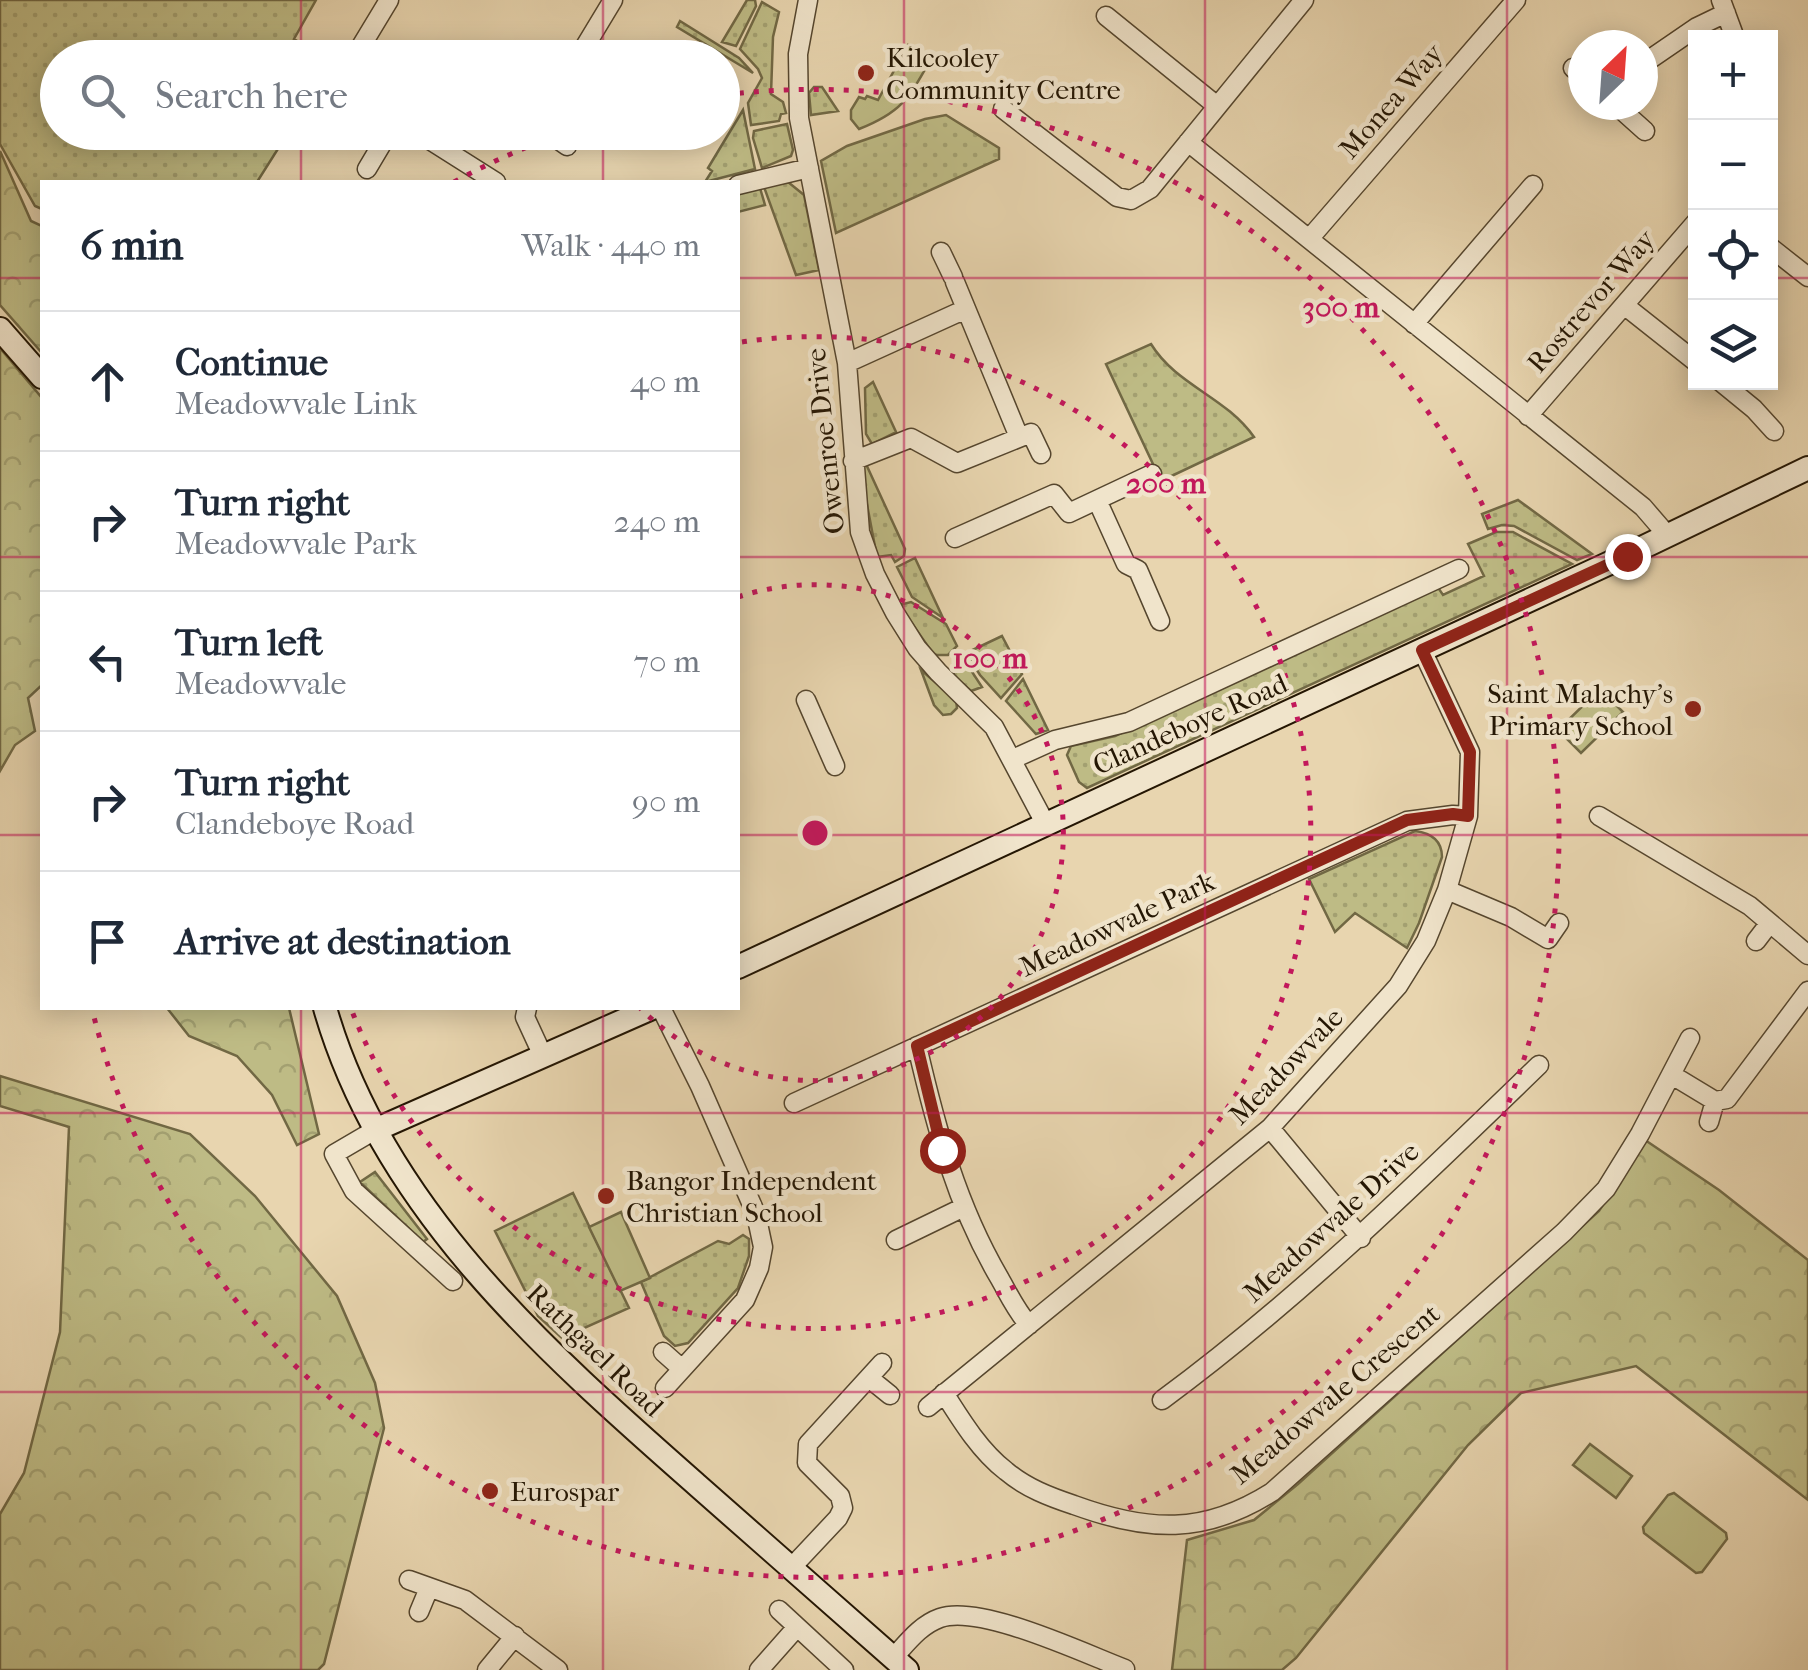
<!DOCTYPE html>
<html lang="en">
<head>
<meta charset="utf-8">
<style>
	body { margin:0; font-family:"IM FELL French Canon",serif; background:#f2f2f3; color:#1f2937 }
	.controls { position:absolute; right:30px; top:30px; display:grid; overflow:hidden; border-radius:0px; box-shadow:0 5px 25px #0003 }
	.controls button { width:90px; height:90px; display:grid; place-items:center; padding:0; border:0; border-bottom:2px solid #e0e1e3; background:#fff; color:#1f2937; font:50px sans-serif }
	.compass { position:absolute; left:1568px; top:30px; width:90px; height:90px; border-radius:50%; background:#fff; box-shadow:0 5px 25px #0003; rotate:25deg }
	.stop { position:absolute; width:30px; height:30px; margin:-22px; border:8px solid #8f2418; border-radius:50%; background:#fff }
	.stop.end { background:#8f2418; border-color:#fff; box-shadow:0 2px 10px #0008 }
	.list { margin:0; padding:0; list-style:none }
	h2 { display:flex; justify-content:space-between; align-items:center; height:130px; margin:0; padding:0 40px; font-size:42px }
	h2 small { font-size:32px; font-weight:400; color:#747a83 }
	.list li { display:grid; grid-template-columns:65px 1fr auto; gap:30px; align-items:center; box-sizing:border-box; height:140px; padding:0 40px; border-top:2px solid #e0e1e3 }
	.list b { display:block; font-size:38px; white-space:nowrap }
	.list p { margin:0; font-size:32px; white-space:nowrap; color:#747a83 }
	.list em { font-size:32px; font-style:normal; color:#747a83 }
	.icon { flex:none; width:55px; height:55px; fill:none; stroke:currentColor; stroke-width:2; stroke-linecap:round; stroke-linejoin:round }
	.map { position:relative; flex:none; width:1808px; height:1670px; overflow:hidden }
	.search { position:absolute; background:#fff; box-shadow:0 5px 25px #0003; left:40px; top:40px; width:700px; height:110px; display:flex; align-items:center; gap:25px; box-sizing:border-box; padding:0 35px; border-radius:55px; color:#747a83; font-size:38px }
	.panel { position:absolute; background:#fff; box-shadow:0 5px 25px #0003; left:40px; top:180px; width:700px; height:830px; border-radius:0px }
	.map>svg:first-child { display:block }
</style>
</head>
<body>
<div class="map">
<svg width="1808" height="1670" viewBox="0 0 1808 1670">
	<defs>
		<pattern id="grass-dots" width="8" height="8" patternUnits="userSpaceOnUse" patternTransform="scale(2.5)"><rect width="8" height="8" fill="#bebb85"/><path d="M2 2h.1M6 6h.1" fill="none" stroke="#a3a071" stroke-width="1.8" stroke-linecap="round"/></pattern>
		<pattern id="forest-crowns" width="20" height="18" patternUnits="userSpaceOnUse" patternTransform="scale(2.5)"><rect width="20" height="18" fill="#bebb85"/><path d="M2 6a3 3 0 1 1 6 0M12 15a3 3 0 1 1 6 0" fill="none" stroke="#a3a071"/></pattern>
	</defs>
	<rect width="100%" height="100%" fill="#e8d5af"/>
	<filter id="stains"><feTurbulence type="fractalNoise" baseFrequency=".002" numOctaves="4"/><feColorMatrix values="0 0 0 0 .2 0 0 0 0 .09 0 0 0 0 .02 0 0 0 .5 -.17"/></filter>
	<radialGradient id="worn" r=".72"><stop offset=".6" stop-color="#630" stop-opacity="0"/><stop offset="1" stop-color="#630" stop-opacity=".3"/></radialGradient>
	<!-- grass -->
	<path fill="url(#grass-dots)" stroke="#716844" stroke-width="2.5" d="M0 0H316L294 39 323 57 58 58V132L288 133 257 182H42V209L35 206 0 144Z
		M747 0H755L756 6 736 46 722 42Z
		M762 2 779 12 773 37 771 94 783 102 786 113 781 114 779 121 751 125 748 103 762 78 758 69 740 49Z
		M680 21 739 58 753 73 677 27Z
		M814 87H822L838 111 811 115 809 93Z
		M743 110 755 169 705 182 712 171 708 168Z
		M946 115 999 148V159L836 233 821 161 847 146 925 119Z
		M787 124 793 150 791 156 762 168 753 138 754 131Z
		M788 182 804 195 819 270 796 275 764 187Z
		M760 188 765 205 738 212V194Z
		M1151 344C1177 386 1225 396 1254 437L1161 481 1106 364Z
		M873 382 896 432 872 444 866 434 865 388Z
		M866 464 905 549 904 556 895 562 891 555 877 557 861 473Z
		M1518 500 1592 554 1577 560 1514 526 1502 525 1488 529 1482 514Z
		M1496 532H1513L1572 564 1087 788 1079 782 1067 755 1071 746 1115 736 1437 586 1443 595 1484 576 1468 544Z
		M915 558 943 618 912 597 897 567Z
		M911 602 946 624 957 646 948 655H934L899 605Z
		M1002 636 1022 674 1001 698 980 675 966 653Z
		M961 655 982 687 971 691 954 676 953 664Z
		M921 670 956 700 957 708 951 714 943 715 934 705Z
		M1023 679 1048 730 1036 734 1006 701Z
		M1415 831C1431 833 1442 841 1442 857L1419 923 1407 948 1355 913 1335 932 1309 879Z
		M375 1172 427 1239 423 1242 362 1184 360 1182Z
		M573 1193 629 1308 562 1338 538 1316 495 1231Z
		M743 1235 749 1239V1256L738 1288 688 1343 675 1346 664 1336 641 1282 718 1241 729 1244Z"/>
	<!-- forest -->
	<path fill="url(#forest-crowns)" stroke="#716844" stroke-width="2.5" d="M0 151 31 221 42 226V353L0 305Z
		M0 348 42 398V685L28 698 35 731 15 745 0 771Z
		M167 1008H289L319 1134 297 1145 272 1095 237 1056 189 1036Z
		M0 1076 190 1134 255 1196 337 1296 375 1383 384 1428 324 1664 318 1670H0V1514L24 1473 60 1332 69 1127 0 1106Z
		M1645 1140 1719 1190 1808 1260V1500L1636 1366 1521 1393 1468 1445 1296 1658 1282 1670H1172L1187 1540 1254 1520 1298 1484 1599 1211Z"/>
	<!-- green -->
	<path fill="#bebb85" stroke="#716844" stroke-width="2.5" d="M908 45 931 59C909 98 902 112 859 129L851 119V110L859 97 865 99 867 96 878 100Z
		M1600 689 1623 712 1581 753 1558 730Z
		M621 1212 650 1278 620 1291 589 1227Z
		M1590 1444 1632 1476 1616 1498 1573 1465Z
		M1674 1493 1726 1533 1727 1539 1702 1572 1696 1573 1644 1533 1643 1527 1668 1495Z"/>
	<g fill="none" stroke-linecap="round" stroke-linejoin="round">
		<!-- street casing -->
		<g stroke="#55462e" stroke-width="21">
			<path id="street" d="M808 0 798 54 799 118 847 363 860 532 875 574 895 613 917 648 938 672 994 727 1045 823
				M1721 0 1735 38
				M1106 16 1217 106
				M354 58 389 0
				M578 58 613 0
				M1643 64 1697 27 1726 13
				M1573 68 1583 76
				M1616 105 1645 131
				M1003 109 1117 197 1131 200 1150 189 1304 0
				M417 132 496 182
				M547 132 567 146
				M1188 142 1643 507 1668 536
				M367 169 389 132
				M738 185 809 168
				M1309 239 1516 0
				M1770 247 1808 277
				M941 252 953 277
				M955 282 1019 437
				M1624 305 1696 362
				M1414 324 1533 185
				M847 363 957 313 967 312
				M1721 382 1754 409 1774 431
				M1528 416 1696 222
				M853 461 911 438 957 463 1031 433 1041 454
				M1097 500 1126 564 1138 570 1160 621
				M955 538 1054 494 1069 513 1152 474
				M806 700 835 766
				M1013 759 1055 740 1129 722 1459 569
				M1599 816 1750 906 1808 955
				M1447 890 1511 917 1548 939 1559 923
				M1756 941 1769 924
				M527 1008 525 1017 543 1056
				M661 1008 700 1086 756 1214 763 1247 759 1268 745 1300 665 1388
				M917 1046C936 1128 957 1206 1000 1279 1009 1295 1017 1312 1029 1325
				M1672 1075 1715 1101 1727 1099 1808 991
				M794 1103 1407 821 1453 815 1468 816
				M1709 1122 1715 1101
				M1270 1128 1361 1238
				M375 1130 334 1154 354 1191 453 1281
				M896 1240 964 1207
				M663 1352 681 1368
				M869 1378 890 1395
				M944 1393C961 1420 980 1451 1006 1471 1026 1488 1050 1497 1074 1505 1148 1532 1204 1535 1272 1492L1564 1232 1606 1189 1640 1134 1690 1038
				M1162 1400C1299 1299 1418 1182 1539 1065
				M928 1407 1270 1128 1398 986 1426 941 1447 890 1468 816 1470 752 1422 650
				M791 1568 838 1518 843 1508 840 1496 807 1463 808 1444 882 1363
				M409 1580 465 1600 558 1670
				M779 1610 844 1670
				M419 1612 429 1588
				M893 1658C907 1643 920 1625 940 1618 980 1604 1083 1653 1125 1669
				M487 1670 515 1636
				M759 1670 797 1627"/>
		</g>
		<!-- secondary casing -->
		<g stroke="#241603" stroke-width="26">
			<path id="secondary" d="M0 329 42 377
				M738 967 1627 555 1808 468
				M325 1008C382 1208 546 1352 697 1485 767 1546 837 1608 907 1670
				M375 1130 652 1008"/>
		</g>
		<!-- street -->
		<use href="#street" stroke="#f0e4cb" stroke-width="18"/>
		<!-- secondary -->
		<use href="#secondary" stroke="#f0e4cb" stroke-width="22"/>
	</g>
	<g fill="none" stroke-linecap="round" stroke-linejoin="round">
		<!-- route -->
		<path stroke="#8f2418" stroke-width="12" d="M942 1150 917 1046 1407 820 1453 814 1468 816 1470 752 1422 650 1627 556"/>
	</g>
	<!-- grid -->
	<path fill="none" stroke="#c2185b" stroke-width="2.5" stroke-opacity="0.55" d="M301 0V58M603 0V58M904 0V1670M1205 0V1670M1507 0V1670M301 132V182M603 132V182M0 278H42M738 278H1696M1770 278H1808M0 557H42M738 557H1808M0 835H42M738 835H1808M301 1008V1670M603 1008V1670M0 1113H1808M0 1392H1808"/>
	<!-- distance rings -->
	<g fill="none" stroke="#c2185b" stroke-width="5" stroke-dasharray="5 10">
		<path d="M738 597A248 248 0 1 1 640 1008"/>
		<path d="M742 342A496 496 0 1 1 352 1011"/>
		<path d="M454 182A744 744 0 0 1 561 134M724 95A744 744 0 1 1 93 1013"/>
	</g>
	<!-- markers -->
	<g fill="#8f2418" stroke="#f0e4cb" stroke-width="4">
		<circle cx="866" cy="73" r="10"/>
		<circle cx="1693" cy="709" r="10"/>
		<circle cx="606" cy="1196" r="10"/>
		<circle cx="490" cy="1491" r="10"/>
	</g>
	<g text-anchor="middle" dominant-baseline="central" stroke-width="9" stroke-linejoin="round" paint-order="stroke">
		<!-- poi labels -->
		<g font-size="28" fill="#241603" stroke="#f0e4cb" text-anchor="start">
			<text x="886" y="57">Kilcooley<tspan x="886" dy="32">Community Centre</tspan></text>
			<text x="1673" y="693" text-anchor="end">Saint Malachy's<tspan x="1673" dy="32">Primary School</tspan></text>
			<text x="626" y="1180">Bangor Independent<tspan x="626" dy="32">Christian School</tspan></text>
			<text x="510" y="1491">Eurospar</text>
		</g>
		<!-- street labels -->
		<g font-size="28" fill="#241603" stroke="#f0e4cb">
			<text transform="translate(1391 101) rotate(-49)">Monea Way</text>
			<text transform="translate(1591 301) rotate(-49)">Rostrevor Way</text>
			<text transform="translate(825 441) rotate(-96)">Owenroe Drive</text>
			<text transform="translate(1190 724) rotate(-24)">Clandeboye Road</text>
			<text transform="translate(1117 924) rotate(-25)">Meadowvale Park</text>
			<text transform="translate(1286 1066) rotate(-46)">Meadowvale</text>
			<text transform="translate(1331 1222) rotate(-42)">Meadowvale Drive</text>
			<text transform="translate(595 1350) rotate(44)">Rathgael Road</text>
			<text transform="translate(1335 1394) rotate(-40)">Meadowvale Crescent</text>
		</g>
	</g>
	<circle cx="815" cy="833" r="15" fill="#c2185b" stroke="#f0e4cb" stroke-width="5"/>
	<g font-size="30" text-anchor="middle" font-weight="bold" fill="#c2185b" stroke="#f0e4cb" stroke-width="9" stroke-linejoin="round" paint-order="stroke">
		<text x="1341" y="317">300 m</text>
		<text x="1166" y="493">200 m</text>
		<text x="990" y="668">100 m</text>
	</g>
	<rect width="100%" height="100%" filter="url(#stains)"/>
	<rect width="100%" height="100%" fill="url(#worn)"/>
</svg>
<div class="controls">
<button>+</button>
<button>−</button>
<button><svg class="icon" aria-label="locate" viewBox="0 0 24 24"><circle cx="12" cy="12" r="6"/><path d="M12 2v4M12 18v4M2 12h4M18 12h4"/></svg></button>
<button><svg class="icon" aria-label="layers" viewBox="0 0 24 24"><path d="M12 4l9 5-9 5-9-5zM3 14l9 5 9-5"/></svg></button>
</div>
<svg class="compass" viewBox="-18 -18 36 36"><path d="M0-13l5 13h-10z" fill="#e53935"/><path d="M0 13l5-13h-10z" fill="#747a83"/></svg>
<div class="stop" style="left:942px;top:1150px"></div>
<div class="stop end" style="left:1627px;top:556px"></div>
<div class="search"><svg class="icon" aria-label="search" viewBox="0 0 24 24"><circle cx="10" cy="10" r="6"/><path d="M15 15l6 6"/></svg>Search here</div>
<section class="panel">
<h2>6 min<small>Walk · 440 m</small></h2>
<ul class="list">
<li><svg class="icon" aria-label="ahead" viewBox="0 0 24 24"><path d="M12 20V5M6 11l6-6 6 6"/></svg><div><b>Continue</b><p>Meadowvale Link</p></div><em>40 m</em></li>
<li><svg class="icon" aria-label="right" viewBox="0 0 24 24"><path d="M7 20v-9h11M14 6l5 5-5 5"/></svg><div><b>Turn right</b><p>Meadowvale Park</p></div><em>240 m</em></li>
<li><svg class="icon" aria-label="left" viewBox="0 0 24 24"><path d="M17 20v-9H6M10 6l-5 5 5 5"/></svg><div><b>Turn left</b><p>Meadowvale</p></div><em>70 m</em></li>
<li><svg class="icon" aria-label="right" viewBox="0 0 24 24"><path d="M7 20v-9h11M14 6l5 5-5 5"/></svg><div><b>Turn right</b><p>Clandeboye Road</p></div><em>90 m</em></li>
<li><svg class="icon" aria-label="arrive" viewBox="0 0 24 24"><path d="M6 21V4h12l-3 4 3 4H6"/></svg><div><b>Arrive at destination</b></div></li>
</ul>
</section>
</div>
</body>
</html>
